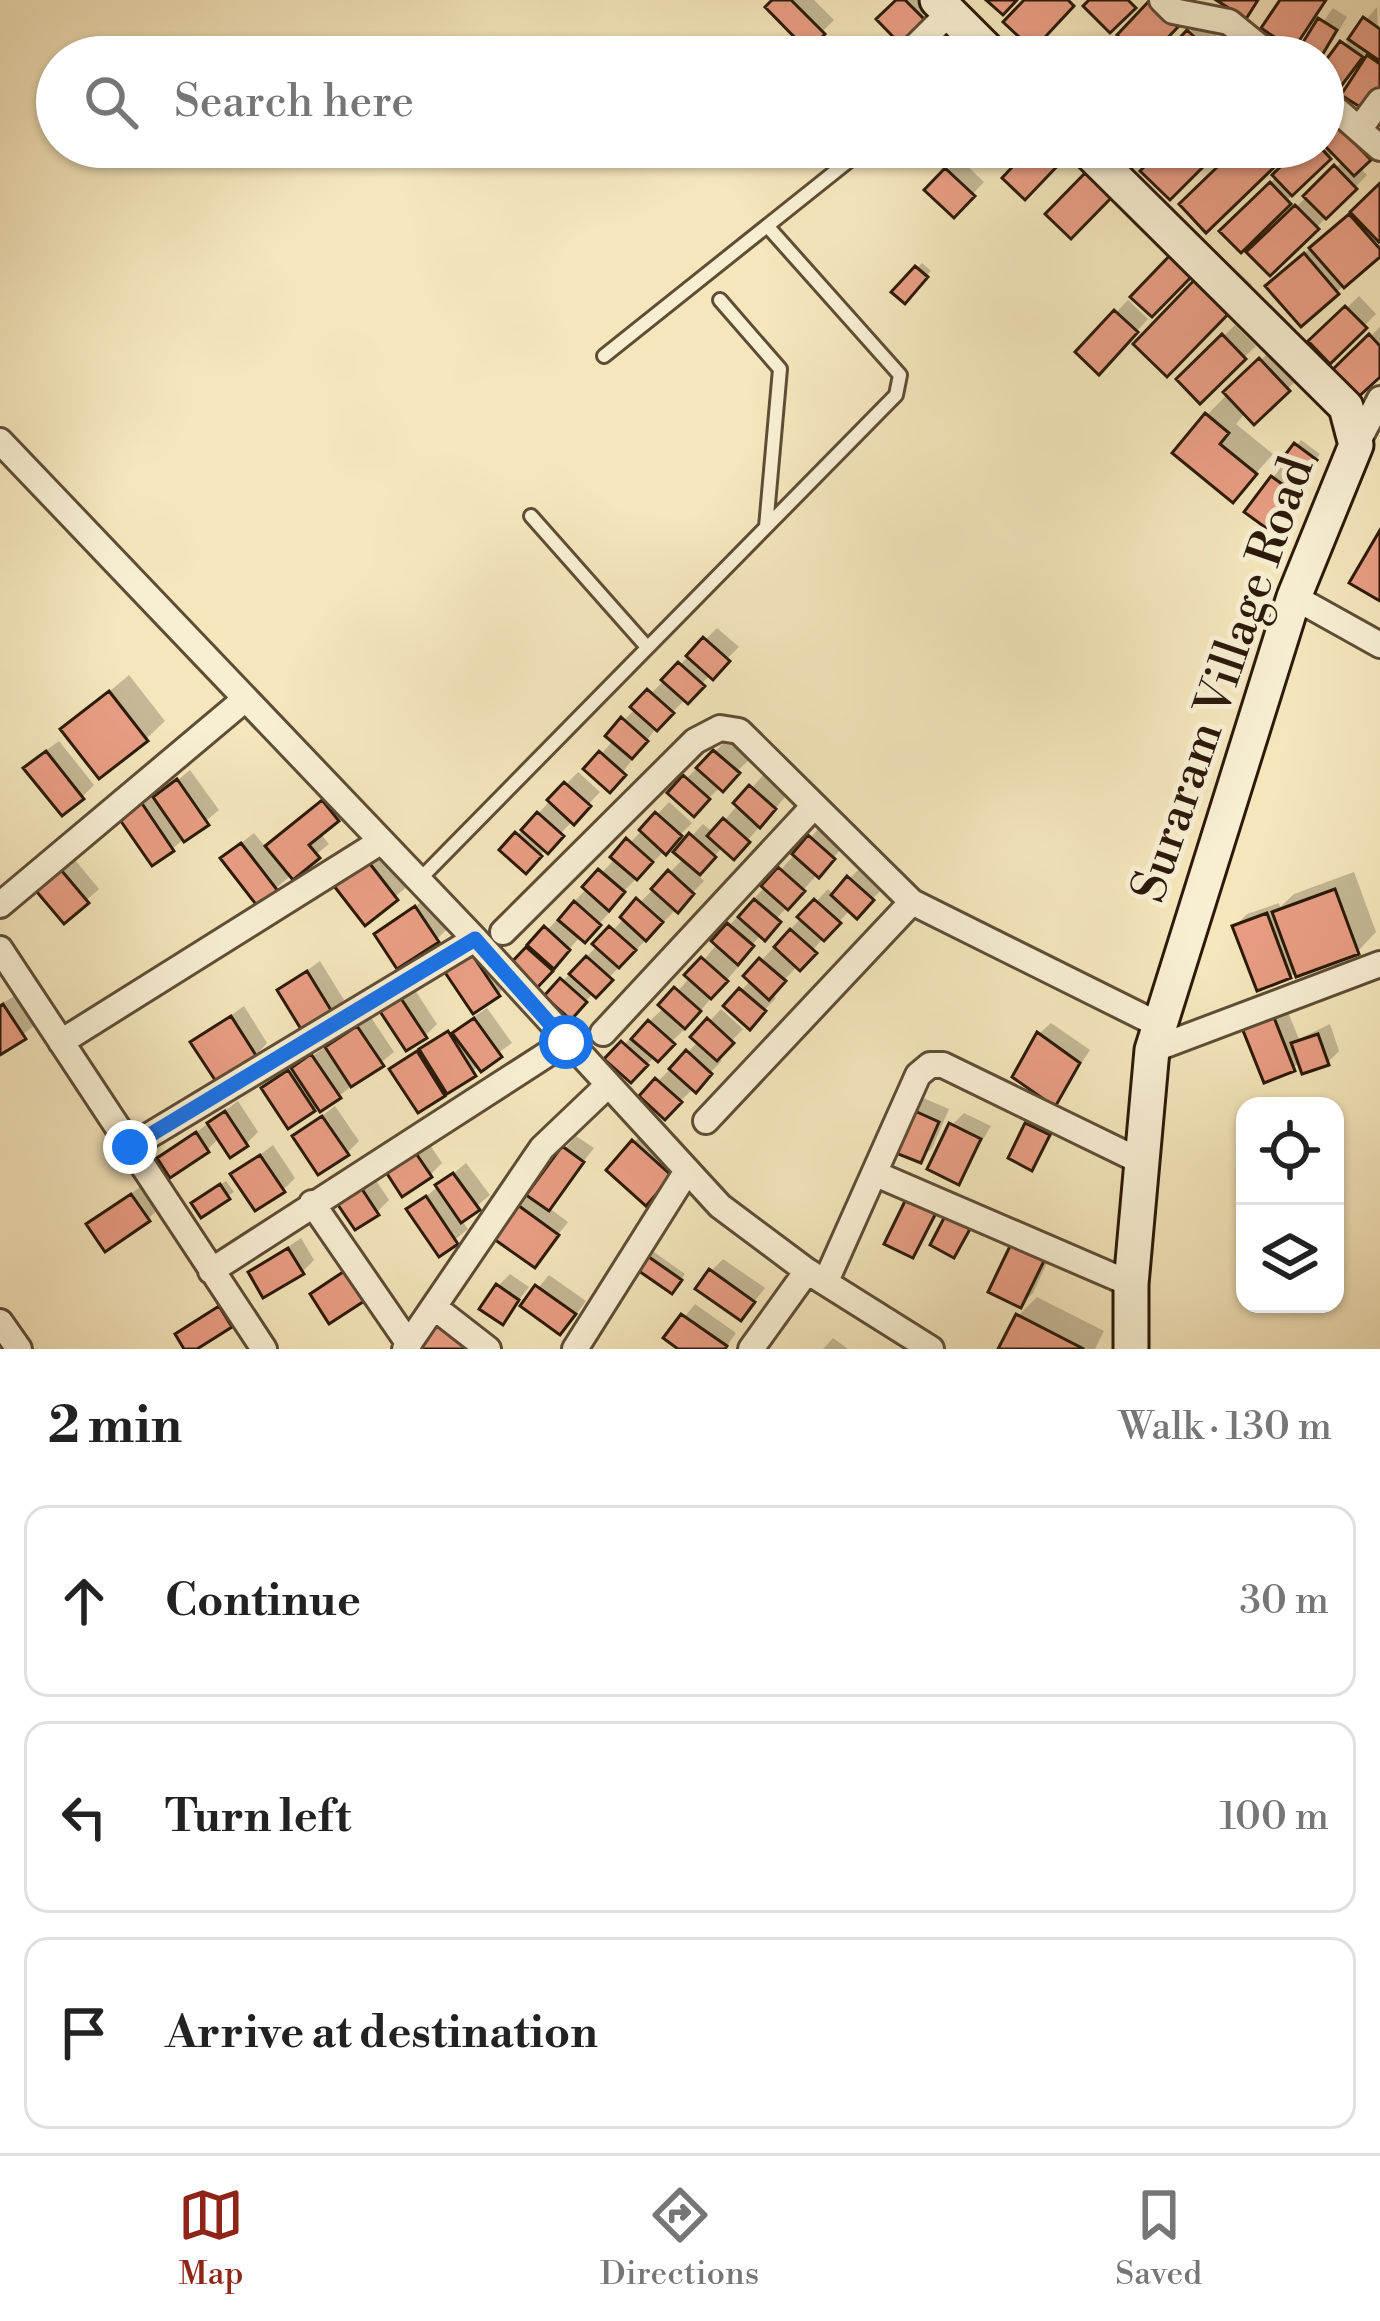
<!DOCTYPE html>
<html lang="en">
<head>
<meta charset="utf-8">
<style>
	body { margin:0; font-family:"Libre Bodoni",serif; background:#f6f6f6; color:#222 }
	.controls { position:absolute; right:36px; bottom:36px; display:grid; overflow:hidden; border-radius:24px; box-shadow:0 3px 9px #0004 }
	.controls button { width:108px; height:108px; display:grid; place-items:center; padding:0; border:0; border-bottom:3px solid #e0e0e0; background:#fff; color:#222; font:60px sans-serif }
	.stop { position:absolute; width:36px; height:36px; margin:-27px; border:9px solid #1a73e8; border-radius:50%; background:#fff }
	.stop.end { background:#1a73e8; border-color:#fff; box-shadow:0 3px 12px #0008 }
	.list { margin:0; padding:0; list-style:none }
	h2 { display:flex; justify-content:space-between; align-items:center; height:156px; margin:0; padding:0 48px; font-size:51px }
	h2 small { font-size:39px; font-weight:400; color:#767676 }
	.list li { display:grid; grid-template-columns:78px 1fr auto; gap:36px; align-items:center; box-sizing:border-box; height:192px; margin:0 24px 24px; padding:0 24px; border:3px solid #e0e0e0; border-radius:24px }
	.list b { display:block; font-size:45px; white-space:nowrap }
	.list em { font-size:39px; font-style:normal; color:#767676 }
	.icon { flex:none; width:66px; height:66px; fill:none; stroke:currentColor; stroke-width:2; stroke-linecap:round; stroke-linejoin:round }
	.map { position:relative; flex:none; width:1380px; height:1349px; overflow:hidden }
	.search { position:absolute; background:#fff; box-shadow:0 3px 9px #0004; left:36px; right:36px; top:36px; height:132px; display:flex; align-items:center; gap:30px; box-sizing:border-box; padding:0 42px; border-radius:66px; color:#767676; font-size:45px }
	.sheet { height:804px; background:#fff }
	nav { display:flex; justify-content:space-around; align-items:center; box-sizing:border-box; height:168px; border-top:3px solid #e0e0e0; background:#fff; font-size:33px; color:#767676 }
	nav a { display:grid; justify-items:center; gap:6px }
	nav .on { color:#8f2418 }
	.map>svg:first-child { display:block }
</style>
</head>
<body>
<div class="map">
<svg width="1380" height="1349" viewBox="0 0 1380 1349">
	<rect width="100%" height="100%" fill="#f5e6bc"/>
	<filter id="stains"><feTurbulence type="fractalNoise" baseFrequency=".00167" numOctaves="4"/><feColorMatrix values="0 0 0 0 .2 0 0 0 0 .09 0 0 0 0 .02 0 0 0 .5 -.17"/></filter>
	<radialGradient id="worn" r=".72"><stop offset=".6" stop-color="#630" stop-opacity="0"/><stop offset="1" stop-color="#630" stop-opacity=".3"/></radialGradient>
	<!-- shadow -->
	<path fill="#0003" d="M777 0H814L834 20 808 46Z
		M899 0H928L935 7 901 41Z
		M1377 7 1380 88 1376 94 1365 54 1339 86 1323 69Z
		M1333 8 1347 17 1324 55 1298 57Z
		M1201 20 1218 37 1199 57H1166Z
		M943 34 955 45 944 57H921Z
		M1347 112 1380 147 1359 167 1367 175 1317 227 1250 252 1343 161 1334 152 1241 248 1224 231 1305 147H1323V129L1327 131Z
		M1035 147H1072L1025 196Z
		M1242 147H1291L1206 228 1183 204Z
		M959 158 984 182 954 214 928 190Z
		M1380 187V253L1337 292 1281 274Z
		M1222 257 1252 285 1167 373 1138 344Z
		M922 263 931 271 904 300 896 292Z
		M1359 296 1376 314 1330 360 1313 341Z
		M1128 300 1148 319 1111 359 1079 352Z
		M1235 325 1256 346 1200 400 1180 379Z
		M1380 327V372L1332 374Z
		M1272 349 1299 378 1254 421 1246 412 1236 424 1273 454 1233 499 1207 415Z
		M1301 440 1320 454 1277 513 1273 478Z
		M717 628 739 647 657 727 610 789 587 769 614 740 609 735Z
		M129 675 165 721 146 739 64 730Z
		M727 740 749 760 693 813 671 793Z
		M59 741 94 785 82 797 39 756Z
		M190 770 219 810 172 849 134 805 154 792 157 797Z
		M578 772 600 792 526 870 503 850Z
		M763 775 786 796 734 856 723 847 697 874 704 881 571 1016 548 996 684 858 692 836 703 824 714 833Z
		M335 791 349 807 319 832 329 844 258 903 236 847 254 833 267 849Z
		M669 802 692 823 607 908 611 911 596 927 581 936 548 973 514 965Z
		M822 825 845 845 734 964 738 967 684 1030 631 1079 608 1059 665 1007 718 943 715 941Z
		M380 850 408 886 366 921 338 886Z
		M70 854 99 889 64 920 35 885Z
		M861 867 884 887 857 915 851 909 771 994 776 998 749 1026 727 1006 751 980 747 976 828 889 834 895Z
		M1354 872 1376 932 1358 951 1290 976 1235 926 1247 914 1279 903 1280 907 1294 894Z
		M428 897 449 927 437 939 377 935Z
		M484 944 510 982 498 994 448 972Z
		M320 961 344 1000 332 1012 280 990Z
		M413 987 437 1024 425 1036 383 1010Z
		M16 995 35 1025 0 1052V1005Z
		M1285 1005 1299 1039 1330 1024 1339 1051 1327 1063 1301 1061 1293 1068 1246 1028Z
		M244 1006 267 1043 256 1055 194 1042Z
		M487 1008 512 1043 418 1109 393 1070Z
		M721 1009 743 1029 717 1056 722 1061 665 1116 643 1096 699 1041 695 1037Z
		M370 1016 394 1052 339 1096 313 1109 265 1089Z
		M1051 1023 1090 1050 1055 1103 1039 1034Z
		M921 1097 949 1109 932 1148 920 1160 892 1148Z
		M238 1101 258 1132 246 1144 220 1137 207 1150 161 1159Z
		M335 1106 359 1141 347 1153 296 1136Z
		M964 1113 991 1126 958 1181 952 1125Z
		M1040 1113 1060 1123 1032 1167 1028 1125Z
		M646 1131 682 1163 658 1190 634 1142Z
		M576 1136 594 1148 548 1207 568 1222 535 1264 517 1205Z
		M426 1139 442 1163 430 1175 388 1169Z
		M273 1145 295 1178 283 1190 234 1175Z
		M466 1163 490 1195 461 1219 468 1229 439 1253 410 1210Z
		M371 1173 389 1200 377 1212 338 1199Z
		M226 1181 234 1192 202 1214 200 1198Z
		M144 1184 160 1207 148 1219 90 1225Z
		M947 1199 913 1255 888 1243Z
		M301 1238 314 1260 302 1272H252Z
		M1013 1246 1054 1248 1033 1293 1021 1305Z
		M654 1252 685 1274 676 1286 649 1257Z
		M723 1259 765 1288 741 1318 711 1271Z
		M510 1274 529 1287 502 1321 498 1286Z
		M549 1275 586 1301 572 1320 524 1305Z
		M232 1296 242 1313 230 1324 178 1335Z
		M1037 1297 1104 1331 1095 1349H1002L1018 1316Z
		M695 1304 736 1333 725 1349 668 1338Z
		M833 1338 848 1349H823Z"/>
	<!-- building -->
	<path fill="#e99e84" stroke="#2b1a0a" stroke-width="3" d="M772 0H791L825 34 808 51 765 7Z
		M896 0H905L926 21 901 45 876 19Z
		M986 0H1017L1003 15Z
		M1024 0H1068L1074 6 1033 50 1003 22Z
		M1089 0H1128L1136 8 1110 33 1083 6Z
		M1150 0 1178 27 1149 57H1141L1117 35Z
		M1216 0H1258L1246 19Z
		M1280 0H1326L1293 50 1261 28Z
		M1363 17 1380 29V61L1348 39Z
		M1318 18 1337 30 1321 57H1294Z
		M1187 30 1208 50 1202 57H1162Z
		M1231 31 1259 57H1209Z
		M936 37 952 52 917 57Z
		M1340 41 1363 57 1339 89 1323 77V64Z
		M1367 55 1380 64V87L1365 110 1341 95Z
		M1333 121 1371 160 1354 176 1323 144V132Z
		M1031 147H1054L1065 158 1025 200 1002 178Z
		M1164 147H1221L1222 148 1170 200 1140 171Z
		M1238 147 1292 150 1206 233 1179 204Z
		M1301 147H1320L1331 159 1292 196 1272 175Z
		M1334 165 1357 189 1326 219 1303 196Z
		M945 168 975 196 954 218 924 190Z
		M1085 173 1111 198 1071 239 1045 214Z
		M1270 182 1291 204 1241 253 1219 231Z
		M1380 183V241L1379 242 1350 212Z
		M1295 205 1319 229 1270 276 1246 252Z
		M1349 214 1380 249V257L1344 288 1309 248Z
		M1177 248 1199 269 1152 317 1130 297Z
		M1304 253 1339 294 1301 327 1265 286Z
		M915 266 928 277 905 304 891 292Z
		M1201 273 1236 306 1167 377 1133 344Z
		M1345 306 1367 328 1330 364 1308 341Z
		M1114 310 1138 332 1099 375 1075 352Z
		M1222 334 1246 359 1200 404 1176 379Z
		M1369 334 1380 346V377L1354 401 1328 374Z
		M1259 358 1290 391 1254 425 1223 392Z
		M1205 413 1229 433 1220 444 1257 474 1233 503 1172 453Z
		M1294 443 1317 460 1301 480 1279 463Z
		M1271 476 1293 492 1266 528 1244 512Z
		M1380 530V601L1349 583Z
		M703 637 730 661 713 680 686 656Z
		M678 662 705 686 688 704 661 680Z
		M647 689 674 713 657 731 630 707Z
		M109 691 148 741 99 779 60 729Z
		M621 717 648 741 632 759 605 736Z
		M713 750 740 773 723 792 696 768Z
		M46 751 84 799 62 816 23 768Z
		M599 751 626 775 610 793 583 769Z
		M683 775 710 799 694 817 667 793Z
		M177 779 209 825 184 842 153 797Z
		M564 782 591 806 574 825 547 800Z
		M749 785 776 809 760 828 733 803Z
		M322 800 339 821 309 845 320 858 293 880 265 846Z
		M141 802 174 851 152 866 118 817Z
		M537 812 564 836 548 854 521 830Z
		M655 812 682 836 666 855 639 830Z
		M723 818 750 842 734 860 707 836Z
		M515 832 542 856 526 874 499 850Z
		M689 833 716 857 700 875 673 852Z
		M808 835 835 859 819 878 792 854Z
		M626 838 653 862 637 880 610 857Z
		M241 843 278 891 258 907 220 858Z
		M367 860 398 900 365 926 334 886Z
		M56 864 89 903 64 924 31 885Z
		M778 867 805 891 788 910 761 886Z
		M598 869 625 892 609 911 582 887Z
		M668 870 694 894 678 913 651 889Z
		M847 876 874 900 857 919 831 895Z
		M1335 889 1359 954 1296 977 1272 912Z
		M636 898 663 922 646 941 620 917Z
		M754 899 781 922 765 941 738 917Z
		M814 899 841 923 824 941 797 917Z
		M574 901 601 925 585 943 558 920Z
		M415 906 439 942 397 969 374 934Z
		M1267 913 1291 978 1257 991 1232 926Z
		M727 923 754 946 738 965 711 941Z
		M544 926 570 950 554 969 527 945Z
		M609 926 636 950 619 968 592 944Z
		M790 929 817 953 800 971 774 947Z
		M526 947 553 971 536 989 509 965Z
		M471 953 500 996 473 1014 444 971Z
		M586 956 613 980 596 998 569 974Z
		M701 957 728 981 711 999 684 975Z
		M759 958 786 981 769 1000 743 976Z
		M307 971 334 1015 304 1034 277 990Z
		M560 978 587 1002 571 1020 544 996Z
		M674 987 701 1011 685 1029 658 1005Z
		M739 988 766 1011 750 1030 723 1006Z
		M400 997 427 1038 406 1051 379 1010Z
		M3 1004 26 1039 0 1055V1006Z
		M1273 1015 1295 1071 1264 1083 1242 1028Z
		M231 1016 257 1057 217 1083 190 1042Z
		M474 1018 502 1057 481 1072 452 1033Z
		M707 1018 734 1043 717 1061 690 1037Z
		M648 1020 675 1044 658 1062 631 1039Z
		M357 1026 384 1066 351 1087 325 1047Z
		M448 1031 476 1076 447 1094 419 1049Z
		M1037 1032 1080 1063 1055 1107 1012 1077Z
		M1318 1034 1329 1065 1302 1074 1291 1043Z
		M621 1041 648 1065 631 1083 604 1059Z
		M686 1050 712 1074 696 1093 669 1069Z
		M417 1051 445 1096 418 1113 389 1069Z
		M311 1054 341 1098 320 1112 291 1068Z
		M288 1070 315 1111 288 1129 261 1088Z
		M655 1078 682 1102 665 1120 639 1096Z
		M906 1107 939 1122 921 1163 888 1150Z
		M225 1111 248 1146 230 1158 207 1123Z
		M322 1116 349 1155 318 1175 292 1136Z
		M949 1123 981 1139 959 1185 927 1169Z
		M1025 1123 1050 1135 1032 1171 1008 1158Z
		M196 1132 209 1152 170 1178 157 1158Z
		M632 1140 672 1176 646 1206 606 1170Z
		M562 1146 584 1162 549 1211 526 1195Z
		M413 1149 432 1177 402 1197 384 1169Z
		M260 1155 285 1192 255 1211 230 1174Z
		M453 1173 480 1210 461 1223 435 1185Z
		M358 1183 379 1215 355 1230 334 1199Z
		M220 1184 230 1199 201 1218 191 1203Z
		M131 1194 150 1221 105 1252 86 1224Z
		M426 1196 458 1244 439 1257 406 1209Z
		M907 1197 937 1211 913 1258 884 1244Z
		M515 1203 559 1235 535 1268 491 1237Z
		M945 1216 970 1229 954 1258 930 1245Z
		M1011 1244 1044 1261 1021 1308 988 1292Z
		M288 1248 304 1274 263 1298 248 1272Z
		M646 1255 682 1280 672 1294 636 1269Z
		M352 1266 372 1296 329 1324 310 1294Z
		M709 1269 755 1302 741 1321 695 1289Z
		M496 1284 519 1300 503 1325 479 1309Z
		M535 1285 576 1314 560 1335 520 1306Z
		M219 1306 232 1327 197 1349H184L175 1334Z
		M681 1314 727 1346 725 1349H678L663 1338Z
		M1016 1314 1084 1349H998Z
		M437 1319 478 1349H416Z"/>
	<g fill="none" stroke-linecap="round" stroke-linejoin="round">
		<!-- service casing -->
		<g stroke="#5e4d36" stroke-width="18">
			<path id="service" d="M720 300 780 369 766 527
				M604 356 866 147
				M531 516 647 647
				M419 880 896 395 900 375 769 228"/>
		</g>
		<!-- minor casing -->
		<g stroke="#5e4d36" stroke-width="30">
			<path id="minor" d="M1162 0 1173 11 1229 22 1272 57
				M905 57 949 13
				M1323 98 1380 148
				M1360 128 1380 101
				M0 441 475 939 720 1206 807 1271 931 1349
				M1356 445 1380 399
				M1294 597 1380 645
				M0 905 244 700
				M503 932 695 741 720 728 739 731 912 902 1159 1025
				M0 949 264 1349
				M603 1033 814 806
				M61 1042 380 842
				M1152 1050 1380 964
				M706 1121 912 902
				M130 1147 475 939
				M876 1174 1131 1284
				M312 1203 409 1344
				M211 1271 566 1042
				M826 1281 918 1075 930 1065H943L1140 1161
				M434 1307 488 1349
				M0 1322 19 1349
				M405 1349 542 1148 607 1086
				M575 1349 687 1171
				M751 1349 807 1271"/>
		</g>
		<!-- secondary casing -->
		<g stroke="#2b1a0a" stroke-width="39">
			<path id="secondary" d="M937 0 994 57
				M1084 147 1346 407 1356 445 1294 597 1152 1050 1131 1284V1349"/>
		</g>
		<!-- service -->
		<use href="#service" stroke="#f8efd3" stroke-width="12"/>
		<!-- minor -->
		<use href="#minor" stroke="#f8efd3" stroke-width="24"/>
		<!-- secondary -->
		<use href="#secondary" stroke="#f8efd3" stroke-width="33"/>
	</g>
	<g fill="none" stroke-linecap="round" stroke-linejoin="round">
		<!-- route -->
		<path stroke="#1a73e8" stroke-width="15" d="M130 1147 475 939 566 1042"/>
	</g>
	<g text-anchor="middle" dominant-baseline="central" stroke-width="10" stroke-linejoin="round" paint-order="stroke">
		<!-- street labels -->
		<g font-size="48" fill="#2b1a0a" stroke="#f8efd3">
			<text transform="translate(1224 680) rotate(-71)">Suraram Village Road</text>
		</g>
	</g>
	<rect width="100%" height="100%" filter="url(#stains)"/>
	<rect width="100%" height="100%" fill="url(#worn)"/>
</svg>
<div class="controls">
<button><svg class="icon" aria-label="locate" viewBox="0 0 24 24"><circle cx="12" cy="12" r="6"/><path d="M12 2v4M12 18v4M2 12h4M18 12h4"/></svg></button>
<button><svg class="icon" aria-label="layers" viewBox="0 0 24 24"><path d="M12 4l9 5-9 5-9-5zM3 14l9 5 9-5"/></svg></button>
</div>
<div class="stop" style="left:566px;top:1042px"></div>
<div class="stop end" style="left:130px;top:1147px"></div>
<div class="search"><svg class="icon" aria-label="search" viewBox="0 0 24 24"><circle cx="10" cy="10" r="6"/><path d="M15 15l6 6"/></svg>Search here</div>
</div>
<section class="sheet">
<h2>2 min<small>Walk · 130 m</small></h2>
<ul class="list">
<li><svg class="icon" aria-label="ahead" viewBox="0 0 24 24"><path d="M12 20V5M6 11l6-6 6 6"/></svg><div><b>Continue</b></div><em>30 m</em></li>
<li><svg class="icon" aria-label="left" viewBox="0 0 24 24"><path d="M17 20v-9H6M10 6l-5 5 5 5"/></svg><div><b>Turn left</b></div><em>100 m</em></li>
<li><svg class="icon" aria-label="arrive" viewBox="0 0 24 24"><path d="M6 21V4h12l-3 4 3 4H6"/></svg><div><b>Arrive at destination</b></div></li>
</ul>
</section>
<nav>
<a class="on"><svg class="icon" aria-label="map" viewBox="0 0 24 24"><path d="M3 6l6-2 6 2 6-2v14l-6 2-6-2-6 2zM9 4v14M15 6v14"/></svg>Map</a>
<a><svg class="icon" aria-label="directions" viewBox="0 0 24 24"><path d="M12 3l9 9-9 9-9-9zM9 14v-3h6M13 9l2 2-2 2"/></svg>Directions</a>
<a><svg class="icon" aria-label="saved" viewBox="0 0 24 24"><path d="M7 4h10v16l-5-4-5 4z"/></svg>Saved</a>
</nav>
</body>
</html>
